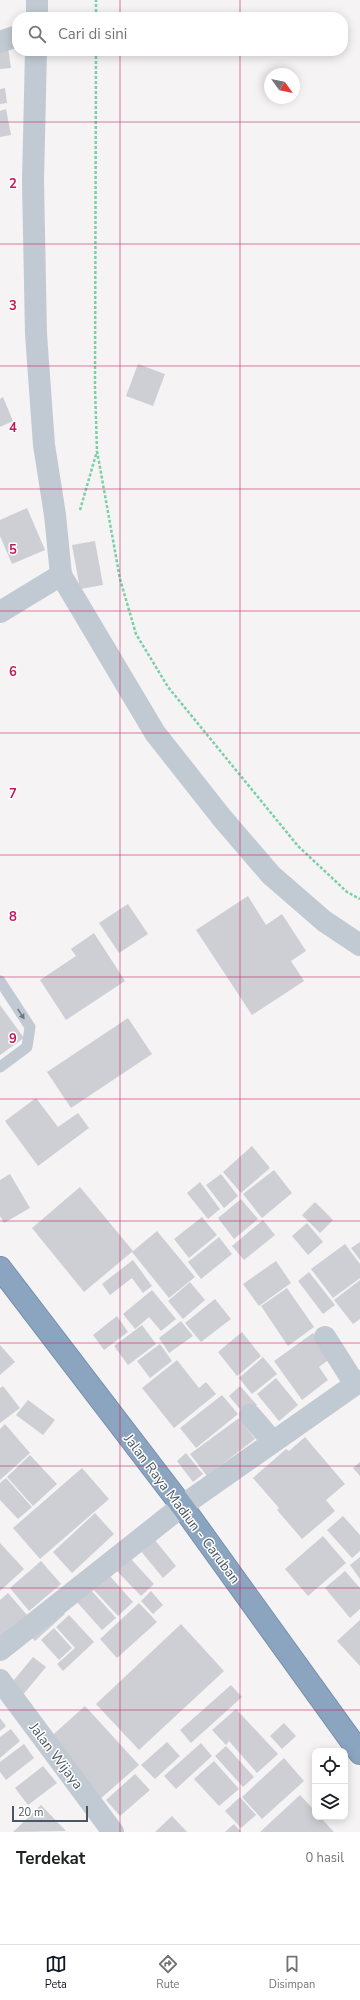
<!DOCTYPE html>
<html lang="id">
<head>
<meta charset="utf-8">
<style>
	body { margin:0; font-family:"Nunito Sans",sans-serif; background:#f6f6f6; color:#202124 }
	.controls { position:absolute; right:12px; bottom:12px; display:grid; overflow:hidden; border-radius:8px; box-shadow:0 2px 10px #0003 }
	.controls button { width:36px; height:36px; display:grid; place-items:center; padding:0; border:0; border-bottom:1px solid #e0e0e0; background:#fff; color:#202124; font:20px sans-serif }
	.compass { position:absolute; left:264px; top:68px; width:36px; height:36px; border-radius:50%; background:#fff; box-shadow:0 2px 10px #0003; rotate:123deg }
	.scale { position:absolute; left:12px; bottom:10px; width:76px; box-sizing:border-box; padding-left:4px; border:2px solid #4a5661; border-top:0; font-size:11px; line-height:14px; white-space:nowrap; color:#4a5661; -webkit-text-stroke:3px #fff; paint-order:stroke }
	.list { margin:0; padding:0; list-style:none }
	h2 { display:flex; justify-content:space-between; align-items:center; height:52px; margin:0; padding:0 16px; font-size:17px }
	h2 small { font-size:13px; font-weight:400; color:#757577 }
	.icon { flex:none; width:22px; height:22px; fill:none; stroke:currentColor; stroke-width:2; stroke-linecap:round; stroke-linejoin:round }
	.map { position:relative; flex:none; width:360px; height:1832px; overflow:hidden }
	.search { position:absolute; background:#fff; box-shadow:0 2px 10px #0003; left:12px; right:12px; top:12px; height:44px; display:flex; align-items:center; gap:10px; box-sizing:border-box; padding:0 14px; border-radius:16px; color:#757577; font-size:15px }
	.sheet { height:112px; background:#fff }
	nav { display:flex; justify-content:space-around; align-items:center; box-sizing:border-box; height:56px; border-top:1px solid #e0e0e0; background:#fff; font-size:11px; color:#757577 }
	nav a { display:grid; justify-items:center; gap:2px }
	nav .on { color:#111827 }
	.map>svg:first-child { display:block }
</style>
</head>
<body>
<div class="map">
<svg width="360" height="1832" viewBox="0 0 360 1832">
	<rect width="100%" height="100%" fill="#f5f3f3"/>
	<!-- building -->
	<path fill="#cdcfd5" d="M8 48 11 68 0 69V49Z
		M5 88 7 103 0 104V89Z
		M6 109 11 135 0 137V111Z
		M138 364 165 374 153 406 126 396Z
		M3 397 13 421 0 427V399Z
		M27 508 45 550 12 564 0 536V520Z
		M95 541 103 585 80 589 72 545Z
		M248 896 266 925 282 914 306 951 291 961 304 981 252 1015 196 930Z
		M128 904 148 934 119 953 99 923Z
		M94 933 125 981 66 1020 40 980 76 956 71 949Z
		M0 1005 24 1038 0 1055Z
		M128 1018 152 1054 71 1108 47 1072Z
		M36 1098 58 1127 78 1113 89 1128 38 1166 5 1121Z
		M252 1146 270 1168 241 1193 223 1172Z
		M274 1170 292 1193 262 1218 243 1194Z
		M10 1174 30 1208 4 1223 0 1216V1180Z
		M221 1174 238 1196 224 1208 206 1185Z
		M200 1182 220 1209 208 1219 187 1193Z
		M80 1187 133 1251 84 1292 32 1228Z
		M241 1199 258 1219 234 1239 218 1218Z
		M315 1202 333 1220 320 1233 302 1215Z
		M202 1217 217 1235 189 1258 174 1239Z
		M263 1220 275 1235 244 1260 232 1246Z
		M307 1223 323 1242 308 1255 292 1236Z
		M157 1231 195 1277 169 1298 132 1252Z
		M219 1237 232 1254 201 1279 188 1262Z
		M360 1242V1260L351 1248Z
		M345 1244 360 1264V1278L333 1298 311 1269Z
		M133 1260 152 1286 143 1293 132 1278 110 1295 102 1284Z
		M276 1261 291 1283 259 1306 243 1284Z
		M309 1272 335 1305 323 1314 298 1281Z
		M360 1280V1319L353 1324 334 1300Z
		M190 1282 205 1300 183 1319 168 1301Z
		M287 1288 314 1327 288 1346 261 1306Z
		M152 1290 176 1319 161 1331 149 1317 135 1329 123 1314Z
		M215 1299 231 1319 201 1342 185 1323Z
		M117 1316 128 1332 104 1350 93 1335Z
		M181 1321 193 1336 169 1353 159 1338Z
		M142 1325 156 1344 128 1365 114 1346Z
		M242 1332 261 1356 237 1376 218 1352Z
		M313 1333 331 1358 319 1367 328 1380 302 1400 274 1361Z
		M160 1344 172 1361 150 1378 137 1361Z
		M0 1345 15 1362 0 1375Z
		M263 1357 277 1374 252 1394 239 1378Z
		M177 1360 199 1388 206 1382 216 1394 174 1428 142 1388Z
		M276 1378 298 1405 279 1421 257 1394Z
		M3 1386 20 1408 0 1423V1388Z
		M240 1386 257 1405 245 1415 229 1396Z
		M222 1395 238 1414 196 1448 180 1428Z
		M28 1400 55 1420 43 1435 16 1415Z
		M239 1418 255 1439 207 1476 190 1454Z
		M5 1424 30 1453 0 1480V1429Z
		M305 1437 345 1484 326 1500 335 1511 302 1539 277 1510 279 1508 253 1478 286 1449 289 1451Z
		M186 1453 203 1474 193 1482 177 1461Z
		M30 1455 57 1484 33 1506 7 1477Z
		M360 1462V1476L353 1468Z
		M82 1468 109 1499 40 1559 13 1528Z
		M6 1478 32 1507 18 1519 0 1500V1483Z
		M95 1513 114 1534 72 1573 53 1552Z
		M343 1516 360 1535V1551L352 1558 327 1530Z
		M323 1536 346 1563 308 1596 285 1569Z
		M154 1539 176 1566 163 1578 140 1550Z
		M0 1543 24 1569 0 1591Z
		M360 1557V1579L350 1565Z
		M130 1558 154 1584 141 1596 116 1570Z
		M41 1561 61 1584 29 1611 10 1588Z
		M345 1571 360 1588V1609L350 1618 325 1588Z
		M108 1574 133 1602 118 1616 92 1588Z
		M90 1589 116 1618 102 1630 76 1601Z
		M151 1591 163 1605 153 1614 141 1601Z
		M8 1593 27 1615 0 1637V1600Z
		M139 1603 157 1622 117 1658 100 1639Z
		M59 1607 65 1614 35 1641 29 1635Z
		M69 1615 94 1642 63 1671 57 1664 75 1648 56 1627Z
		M360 1620V1666L337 1641Z
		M181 1624 224 1671 139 1750 96 1704Z
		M54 1628 72 1648 59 1660 41 1640Z
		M33 1657 46 1667 22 1696 9 1686Z
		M231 1685 242 1697 191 1743 180 1730Z
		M85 1706 139 1765 99 1800 46 1741Z
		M236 1709 278 1754 257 1773 229 1741 226 1745 212 1730Z
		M0 1718 6 1726 0 1731Z
		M284 1723 296 1736 282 1749 270 1736Z
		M11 1729 20 1741 0 1758V1737Z
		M167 1742 180 1756 155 1779 141 1765Z
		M201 1743 212 1756 176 1789 164 1776Z
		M24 1744 34 1758 6 1780 0 1772V1762Z
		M226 1746 254 1777 243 1787 215 1756Z
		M284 1758 304 1781 262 1819 242 1797Z
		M214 1761 239 1789 219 1806 194 1779Z
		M43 1766 57 1783 28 1805 15 1788Z
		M135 1774 150 1790 120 1816 106 1800Z
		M300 1795 315 1811V1817H320L334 1832H260Z
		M240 1797 256 1815 241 1828 225 1811Z
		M41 1805 66 1831 13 1832Z
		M172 1816 187 1832H155Z
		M234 1824 241 1832H225Z"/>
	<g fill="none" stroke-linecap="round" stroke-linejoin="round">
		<!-- highway casing -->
		<g stroke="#7690ad" stroke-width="24">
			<path id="highway" d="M0 1268 182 1506 360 1753"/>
		</g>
		<!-- path -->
		<path stroke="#7ad0a6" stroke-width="2.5" stroke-dasharray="3 2" stroke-linecap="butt" d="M96 17V0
			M96 51 95 387 97 451 120 579 136 634 168 687 298 846 347 892 360 899
			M80 510 97 451"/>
		<!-- lane -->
		<path stroke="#c1cad2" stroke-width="11" d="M0 981 30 1027 27 1047 0 1067"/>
		<!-- street -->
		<path stroke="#c1cad2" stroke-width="22" d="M37 17V0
			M0 42 17 36
			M36 51 33 181 36 334 44 445 55 515 61 575 155 733 222 818 271 875 324 921 360 945
			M0 612 61 575
			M325 1337 355 1384
			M250 1415 273 1442
			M0 1650 182 1506 360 1381
			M0 1680 113 1832"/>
		<!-- highway -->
		<use href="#highway" stroke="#8ba5c1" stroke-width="22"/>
	</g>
	<!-- one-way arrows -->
	<defs><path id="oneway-solid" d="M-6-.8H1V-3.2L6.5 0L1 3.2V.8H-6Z"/></defs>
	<use fill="#6e7983" href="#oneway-solid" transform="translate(21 1014) rotate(57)"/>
	<!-- grid -->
	<path fill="none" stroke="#c2185b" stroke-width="1" stroke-opacity="0.55" d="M120 0V17M240 0V17M120 51V1832M240 51V1832M0 122H360M0 244H360M0 366H360M0 489H360M0 611H360M0 733H360M0 855H360M0 977H360M0 1099H360M0 1221H360M0 1343H360M0 1466H360M0 1588H360M0 1710H360"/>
	<g text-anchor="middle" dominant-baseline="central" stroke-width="3" stroke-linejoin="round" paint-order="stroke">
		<!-- street labels -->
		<g font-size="14" fill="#4a5661" stroke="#fff">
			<text transform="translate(182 1509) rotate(53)">Jalan Raya Madiun - Caruban</text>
			<text transform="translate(56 1756) rotate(53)">Jalan Wijaya</text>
		</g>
	</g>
	<g font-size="13" text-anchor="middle" font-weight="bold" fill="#c2185b" stroke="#fff" stroke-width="3" stroke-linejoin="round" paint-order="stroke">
		<text x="13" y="188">2</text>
		<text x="13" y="310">3</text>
		<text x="13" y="432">4</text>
		<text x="13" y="554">5</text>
		<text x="13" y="676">6</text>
		<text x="13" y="798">7</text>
		<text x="13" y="921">8</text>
		<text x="13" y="1043">9</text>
	</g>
</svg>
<div class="controls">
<button><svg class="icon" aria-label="locate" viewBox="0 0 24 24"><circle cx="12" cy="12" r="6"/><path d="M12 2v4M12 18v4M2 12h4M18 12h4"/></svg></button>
<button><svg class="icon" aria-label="layers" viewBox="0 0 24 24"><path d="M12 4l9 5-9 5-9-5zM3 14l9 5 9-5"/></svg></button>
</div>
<svg class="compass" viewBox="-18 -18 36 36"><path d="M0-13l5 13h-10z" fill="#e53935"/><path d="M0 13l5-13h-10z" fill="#757577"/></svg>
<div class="scale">20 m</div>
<div class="search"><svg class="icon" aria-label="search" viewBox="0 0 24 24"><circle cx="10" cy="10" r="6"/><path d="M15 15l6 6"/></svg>Cari di sini</div>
</div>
<section class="sheet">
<h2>Terdekat<small>0 hasil</small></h2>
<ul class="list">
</ul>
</section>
<nav>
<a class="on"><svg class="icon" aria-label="map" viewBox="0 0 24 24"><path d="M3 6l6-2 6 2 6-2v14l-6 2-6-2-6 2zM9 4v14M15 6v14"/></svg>Peta</a>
<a><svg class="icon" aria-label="directions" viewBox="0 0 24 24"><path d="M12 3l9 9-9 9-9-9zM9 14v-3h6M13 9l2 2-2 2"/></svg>Rute</a>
<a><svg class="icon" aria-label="saved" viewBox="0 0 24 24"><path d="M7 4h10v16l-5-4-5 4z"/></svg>Disimpan</a>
</nav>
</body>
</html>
